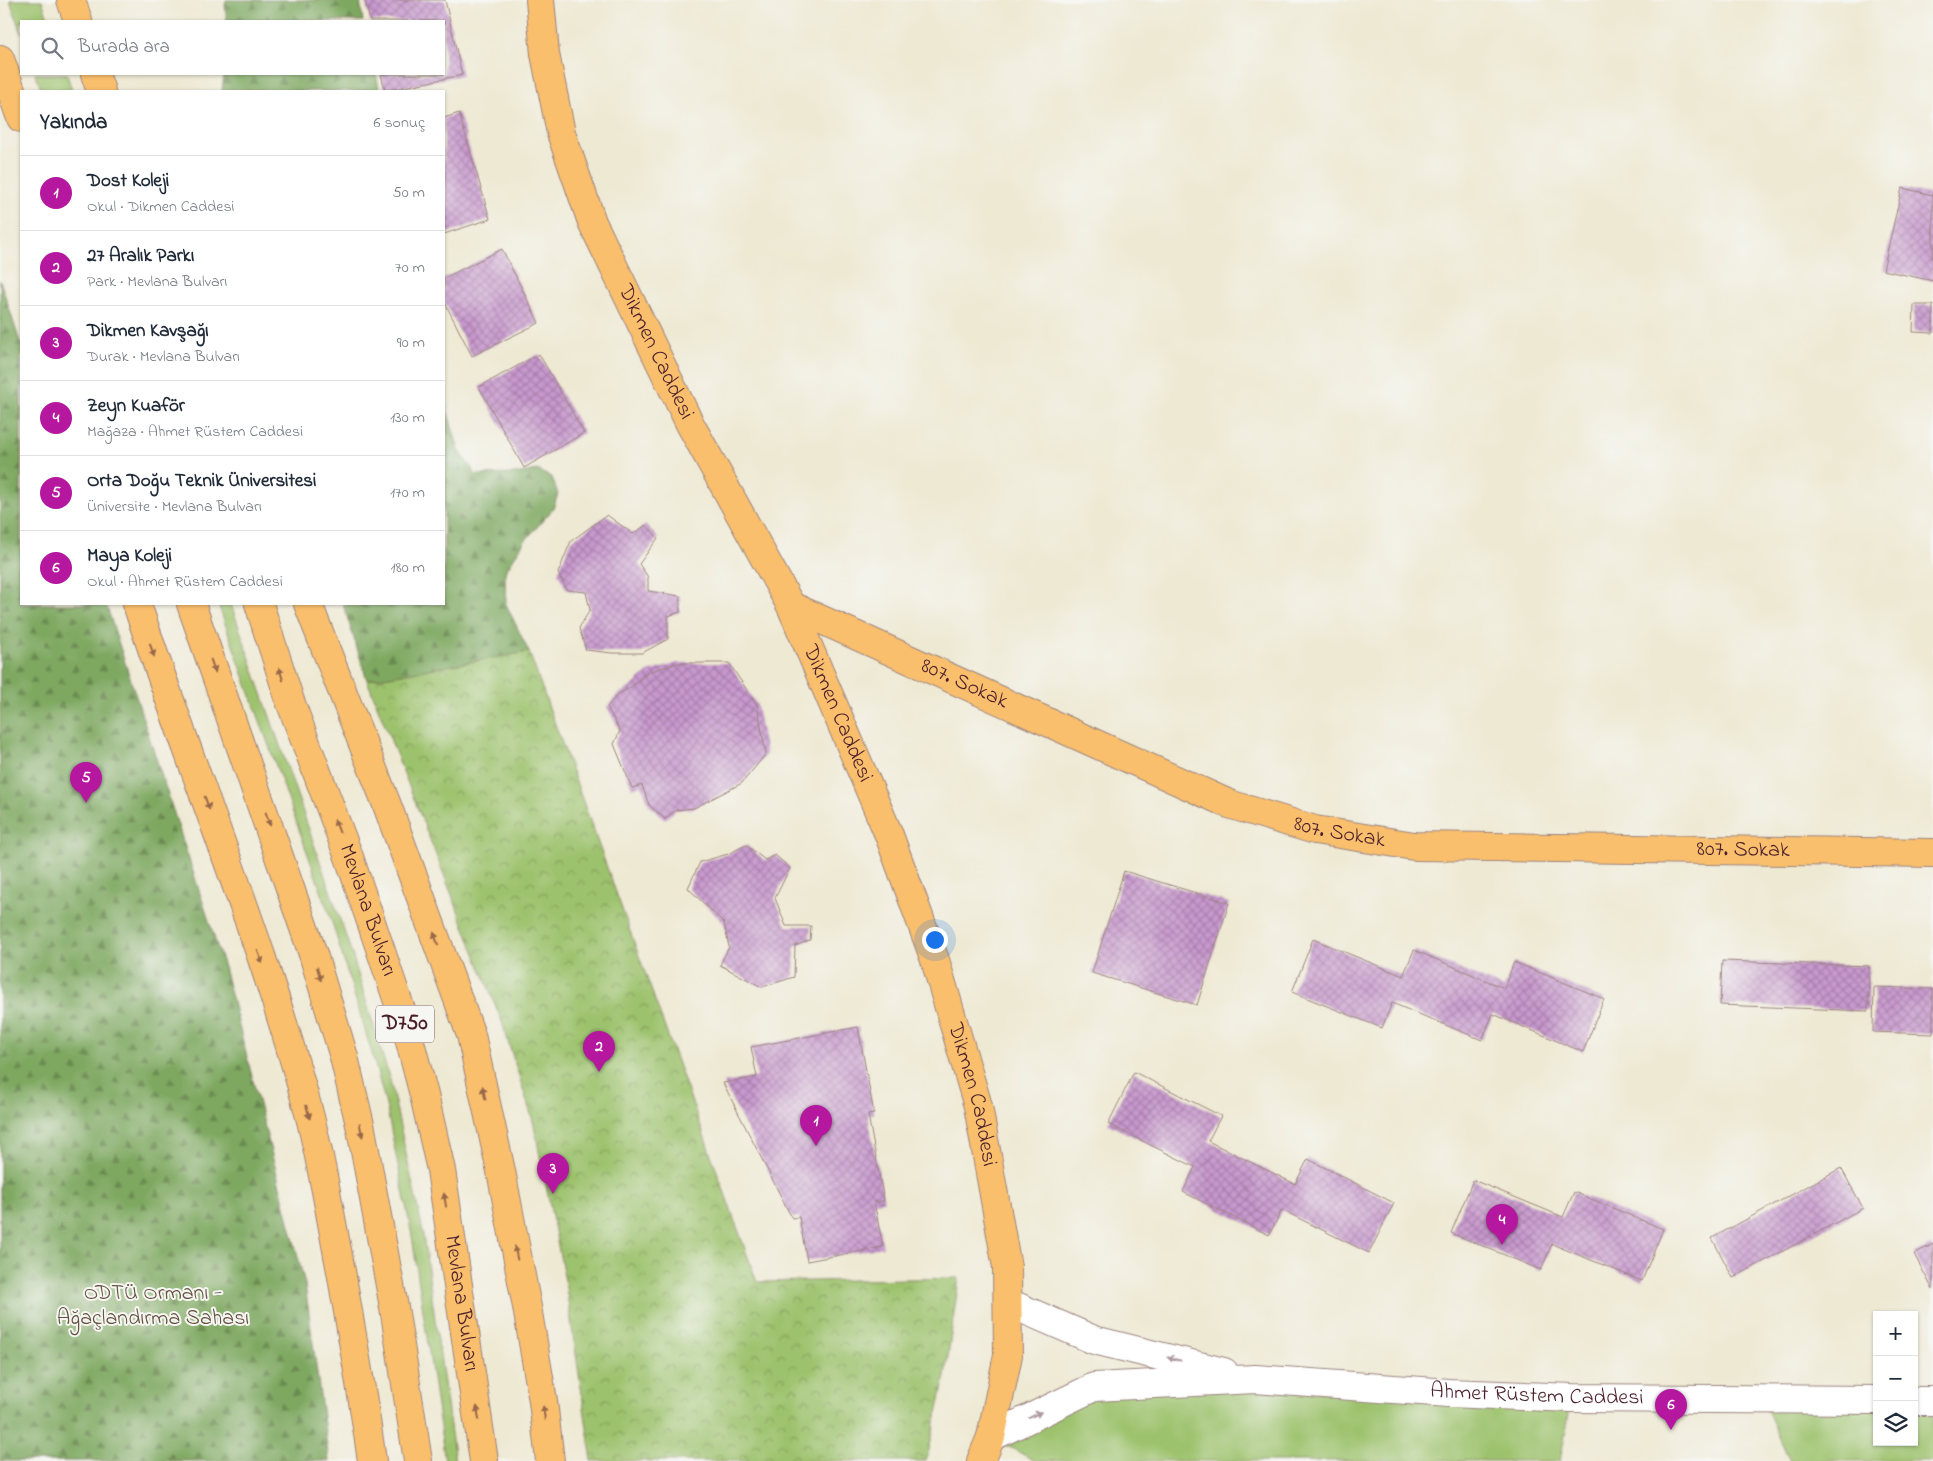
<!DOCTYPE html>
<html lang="tr">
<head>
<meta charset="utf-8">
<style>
	body { margin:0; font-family:"Indie Flower",sans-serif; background:#f6f6f7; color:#1f2937 }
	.controls { position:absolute; right:15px; bottom:15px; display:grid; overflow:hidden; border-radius:0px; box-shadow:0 1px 4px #0004 }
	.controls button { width:45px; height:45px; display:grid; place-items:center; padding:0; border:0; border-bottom:1px solid #e0e1e3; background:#fff; color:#1f2937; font:25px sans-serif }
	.you { position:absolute; left:934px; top:939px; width:18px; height:18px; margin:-12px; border:4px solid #fff; border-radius:50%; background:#1a73e8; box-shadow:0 0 0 8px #1a73e833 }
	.badge { display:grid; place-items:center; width:32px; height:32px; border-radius:50%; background:#b5179e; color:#fff; font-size:16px; font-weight:700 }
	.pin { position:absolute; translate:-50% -41px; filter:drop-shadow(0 1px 2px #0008) }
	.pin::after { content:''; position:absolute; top:26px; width:18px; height:15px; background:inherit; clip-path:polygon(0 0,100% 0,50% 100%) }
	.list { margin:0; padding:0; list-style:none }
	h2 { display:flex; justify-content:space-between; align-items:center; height:65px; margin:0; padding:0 20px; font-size:21px }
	h2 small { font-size:16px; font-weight:400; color:#747a83 }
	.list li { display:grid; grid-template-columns:32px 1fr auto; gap:15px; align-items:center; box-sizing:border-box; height:75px; padding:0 20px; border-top:1px solid #e0e1e3 }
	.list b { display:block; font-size:19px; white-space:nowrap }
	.list p { margin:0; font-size:16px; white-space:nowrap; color:#747a83 }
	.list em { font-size:16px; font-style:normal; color:#747a83 }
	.icon { flex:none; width:28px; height:28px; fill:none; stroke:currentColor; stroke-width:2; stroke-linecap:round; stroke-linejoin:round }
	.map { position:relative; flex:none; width:1933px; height:1461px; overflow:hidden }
	.search { position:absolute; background:#fff; box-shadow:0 1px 4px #0004; left:20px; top:20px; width:425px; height:55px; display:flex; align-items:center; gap:12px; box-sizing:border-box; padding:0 18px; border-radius:0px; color:#747a83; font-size:19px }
	.panel { position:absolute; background:#fff; box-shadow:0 1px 4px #0004; left:20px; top:90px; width:425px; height:515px; border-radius:0px }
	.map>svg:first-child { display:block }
</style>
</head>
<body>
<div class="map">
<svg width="1933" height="1461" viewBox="0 0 1933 1461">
	<defs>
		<pattern id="forest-firs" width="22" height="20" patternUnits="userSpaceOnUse" patternTransform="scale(1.25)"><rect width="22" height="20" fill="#7ea860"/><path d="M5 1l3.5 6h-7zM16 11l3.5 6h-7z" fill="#69884f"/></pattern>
		<pattern id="park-crowns" width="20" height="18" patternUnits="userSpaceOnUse" patternTransform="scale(1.25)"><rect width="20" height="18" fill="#9dc26d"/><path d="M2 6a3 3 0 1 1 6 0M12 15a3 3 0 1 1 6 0" fill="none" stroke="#829d5a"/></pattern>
		<pattern id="building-cross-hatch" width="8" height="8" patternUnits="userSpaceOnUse" patternTransform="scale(1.25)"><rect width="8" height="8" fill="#c899ce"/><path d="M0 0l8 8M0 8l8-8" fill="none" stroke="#a47ca7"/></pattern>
	</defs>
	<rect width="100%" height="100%" fill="#f6f6f2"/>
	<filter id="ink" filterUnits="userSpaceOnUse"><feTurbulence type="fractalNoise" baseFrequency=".02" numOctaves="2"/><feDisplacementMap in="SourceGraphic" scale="10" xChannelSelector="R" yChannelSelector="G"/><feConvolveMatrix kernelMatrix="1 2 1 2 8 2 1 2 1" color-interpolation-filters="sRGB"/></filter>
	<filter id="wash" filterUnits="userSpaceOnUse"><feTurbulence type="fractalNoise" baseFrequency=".0096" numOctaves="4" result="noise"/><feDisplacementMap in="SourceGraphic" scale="20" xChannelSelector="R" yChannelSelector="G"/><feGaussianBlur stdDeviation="1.12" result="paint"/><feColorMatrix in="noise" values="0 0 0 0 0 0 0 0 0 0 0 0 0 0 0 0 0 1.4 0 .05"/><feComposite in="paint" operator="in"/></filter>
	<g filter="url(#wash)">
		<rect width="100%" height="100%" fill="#eee9d3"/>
		<!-- grass -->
		<path fill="#9dc26d" stroke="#74704c" d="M10 0H42L49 21H21V34Z
			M35 74H67L72 91H42Z
			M218 604H231L352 954 390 1080 422 1227 455 1461H445L412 1236 386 1105 371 1050 330 916Z
			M1094 1387 1572 1398 1560 1461H1035L991 1437Z
			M1762 1399 1877 1400V1442H1914V1401H1933V1461H1790Z"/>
		<!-- forest -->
		<path fill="url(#forest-firs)" stroke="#646446" d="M226 0H360L363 21H227L225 6Z
			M224 74H376L380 91H222Z
			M0 280 21 345V604H106L224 967 305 1284 329 1461H0Z
			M444 400 459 450 476 475 514 474 537 470 552 477 558 494 553 509 524 542 505 572 506 604 529 652 367 680 343 604H444Z"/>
		<!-- park -->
		<path fill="url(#park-crowns)" stroke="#74704c" d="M529 652 757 1282 959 1278 945 1377 929 1450 925 1461H592L565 1281 533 1121 502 1022 367 680Z"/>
		<g id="blocks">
			<!-- building -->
			<path fill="url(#building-cross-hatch)" d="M365 0H445L462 75 385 91 381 74H444V21H370Z
				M459 113 490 219 444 234V118Z
				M1902 188 1933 195V281L1883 270Z
				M502 249 539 323 472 356 444 301V278Z
				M1914 305H1933V333L1913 332Z
				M539 354 584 433 524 468 479 387Z
				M607 515 633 534 646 525 658 538 639 564 648 577V591L680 596V612L668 616V639L642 653H612L586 650 579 628 590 610 586 592 567 590 558 573 571 541Z
				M678 663H729L757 705 766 754 742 783 694 808 676 810 665 819 649 805 642 785 632 788 614 744 620 731 607 707 617 695 631 687 648 672Z
				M746 845 765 860 775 855 790 868 775 898 786 926H811L810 940 795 946 794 977 762 987 720 965 729 947 724 923 688 888 700 862 728 854Z
				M1124 871 1229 903 1197 1005 1092 973Z
				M1313 939 1403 976 1414 950 1504 988 1514 962 1604 999 1583 1052 1493 1014 1482 1040 1392 1003 1382 1028 1292 992Z
				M1722 961 1869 966 1868 1011 1720 1005Z
				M1874 987 1933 989V1034L1873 1032Z
				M858 1027 874 1114 868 1115 884 1201 874 1202 883 1247 807 1261 799 1217 792 1218 723 1083 757 1077 751 1047Z
				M1134 1072 1221 1116 1208 1141 1295 1184 1308 1159 1394 1203 1369 1253 1282 1210 1269 1235 1183 1192 1195 1167 1108 1124Z
				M1841 1168 1863 1208 1733 1278 1712 1238Z
				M1473 1180 1563 1217 1574 1192 1663 1229 1642 1281 1552 1244 1541 1270 1451 1233Z
				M1933 1244V1290L1914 1254Z"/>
		</g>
	</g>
	<g filter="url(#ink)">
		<use href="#blocks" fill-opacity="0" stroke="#9c847f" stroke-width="1"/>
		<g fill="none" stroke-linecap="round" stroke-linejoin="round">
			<!-- minor casing -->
			<g stroke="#9c847f" stroke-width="30">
				<g id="minor">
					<path d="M1009 1303 1094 1340 1224 1372"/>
					<path d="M1914 1401H1933"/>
					<path id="s1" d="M991 1437 1094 1387 1255 1379 1449 1393 1572 1398 1877 1400"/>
				</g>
			</g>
			<!-- major casing -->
			<g stroke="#9c847f" stroke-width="30">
				<g id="major">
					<path id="s2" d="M540 0 545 54 561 133 592 222 690 424 791 606 889 835 935 960 978 1106 1007 1267 1008 1355 991 1437 981 1461"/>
					<path id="s3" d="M791 606 1229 804 1315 830 1414 846 1933 853"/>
				</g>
			</g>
			<!-- highway casing -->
			<g stroke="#9c847f" stroke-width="30">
				<g id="highway">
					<path d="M71 0 78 21"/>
					<path d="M0 59 21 118"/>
					<path d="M95 74 101 91"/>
					<path d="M137 604C193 776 264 942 310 1117 323 1168 331 1220 341 1271 352 1334 363 1397 372 1461"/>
					<path d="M191 604 313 954 344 1057 361 1129 394 1307 418 1461"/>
					<path id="s4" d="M259 604 290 701 349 857 404 1019 424 1095 441 1170 484 1461"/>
					<path d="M308 604 387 805 471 1035 501 1171 527 1307 543 1401 550 1461"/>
				</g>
			</g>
			<!-- minor -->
			<use href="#minor" stroke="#fff" stroke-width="28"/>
			<!-- major -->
			<use href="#major" stroke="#f9bf6d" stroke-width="28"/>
			<!-- highway -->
			<use href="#highway" stroke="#f9bf6d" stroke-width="28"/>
		</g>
		<!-- one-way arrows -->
		<defs><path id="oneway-solid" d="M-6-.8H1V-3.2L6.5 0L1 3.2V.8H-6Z" transform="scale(1.25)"/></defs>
		<g fill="#996749">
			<use href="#oneway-solid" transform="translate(152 650) rotate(72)"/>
			<use href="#oneway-solid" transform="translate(213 666) rotate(70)"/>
			<use href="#oneway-solid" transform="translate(281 674) rotate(-108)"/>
			<use href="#oneway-solid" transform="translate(207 803) rotate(70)"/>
			<use href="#oneway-solid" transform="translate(268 819) rotate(70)"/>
			<use href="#oneway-solid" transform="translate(337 826) rotate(-111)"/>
			<use href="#oneway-solid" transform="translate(436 939) rotate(-110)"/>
			<use href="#oneway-solid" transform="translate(260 957) rotate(71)"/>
			<use href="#oneway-solid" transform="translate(319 974) rotate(74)"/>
			<use href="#oneway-solid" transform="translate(484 1093) rotate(-102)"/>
			<use href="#oneway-solid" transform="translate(308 1112) rotate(74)"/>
			<use href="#oneway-solid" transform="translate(361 1130) rotate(78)"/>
			<use href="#oneway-solid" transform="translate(445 1200) rotate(-99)"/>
			<use href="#oneway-solid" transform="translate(516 1253) rotate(-101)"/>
			<use href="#oneway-solid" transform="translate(478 1413) rotate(-99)"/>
			<use href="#oneway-solid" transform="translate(544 1413) rotate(-97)"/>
		</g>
		<g fill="#ae9aa0">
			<use href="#oneway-solid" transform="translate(1174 1359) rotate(-166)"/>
			<use href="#oneway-solid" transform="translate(1035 1415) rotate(-26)"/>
		</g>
	</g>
	<g text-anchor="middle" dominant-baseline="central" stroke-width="4" stroke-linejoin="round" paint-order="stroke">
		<!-- shield labels -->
		<rect fill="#f6f6f2" stroke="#7e6067" stroke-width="1" x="376" y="1005.5" width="58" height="37" rx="4"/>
		<g font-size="21" font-weight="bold" fill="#4a1f2b">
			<text x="405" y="1024">D750</text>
		</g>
		<!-- street labels -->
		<g font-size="22" fill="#4a1f2b" stroke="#f6f6f2">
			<text stroke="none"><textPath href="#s2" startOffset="374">Dikmen Caddesi</textPath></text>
			<text stroke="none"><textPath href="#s3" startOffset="190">807. Sokak</textPath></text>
			<text stroke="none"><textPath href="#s2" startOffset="779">Dikmen Caddesi</textPath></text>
			<text stroke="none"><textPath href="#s3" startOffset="595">807. Sokak</textPath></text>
			<text stroke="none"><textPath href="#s3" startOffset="1000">807. Sokak</textPath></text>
			<text stroke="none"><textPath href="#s4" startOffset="325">Mevlana Bulvarı</textPath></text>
			<text stroke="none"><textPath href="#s2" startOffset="1184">Dikmen Caddesi</textPath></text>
			<text stroke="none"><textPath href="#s4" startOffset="730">Mevlana Bulvarı</textPath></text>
			<text stroke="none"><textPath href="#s1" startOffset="558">Ahmet Rüstem Caddesi</textPath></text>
		</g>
		<!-- park labels -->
		<g font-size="22" fill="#63503f" stroke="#f6f6f2">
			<text x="153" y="1294">ODTÜ Ormanı -<tspan x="153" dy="25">Ağaçlandırma Sahası</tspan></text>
		</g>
	</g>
</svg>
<div class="controls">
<button>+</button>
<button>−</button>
<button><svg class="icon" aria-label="layers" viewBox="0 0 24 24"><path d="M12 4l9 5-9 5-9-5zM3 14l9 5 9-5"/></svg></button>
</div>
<div class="you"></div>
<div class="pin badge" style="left:816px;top:1146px">1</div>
<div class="pin badge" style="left:599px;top:1072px">2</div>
<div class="pin badge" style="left:553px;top:1194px">3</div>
<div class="pin badge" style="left:1502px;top:1245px">4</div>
<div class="pin badge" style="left:86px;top:803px">5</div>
<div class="pin badge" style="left:1671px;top:1430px">6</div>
<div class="search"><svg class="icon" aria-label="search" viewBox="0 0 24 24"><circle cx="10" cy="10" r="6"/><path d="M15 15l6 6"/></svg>Burada ara</div>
<section class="panel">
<h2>Yakında<small>6 sonuç</small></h2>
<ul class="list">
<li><span class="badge">1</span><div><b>Dost Koleji</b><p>Okul · Dikmen Caddesi</p></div><em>50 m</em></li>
<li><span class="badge">2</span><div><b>27 Aralık Parkı</b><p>Park · Mevlana Bulvarı</p></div><em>70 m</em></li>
<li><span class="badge">3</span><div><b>Dikmen Kavşağı</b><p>Durak · Mevlana Bulvarı</p></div><em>90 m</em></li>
<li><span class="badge">4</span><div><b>Zeyn Kuaför</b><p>Mağaza · Ahmet Rüstem Caddesi</p></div><em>130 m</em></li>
<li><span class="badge">5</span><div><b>Orta Doğu Teknik Üniversitesi</b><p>Üniversite · Mevlana Bulvarı</p></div><em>170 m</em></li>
<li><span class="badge">6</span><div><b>Maya Koleji</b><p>Okul · Ahmet Rüstem Caddesi</p></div><em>180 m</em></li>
</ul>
</section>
</div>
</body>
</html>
